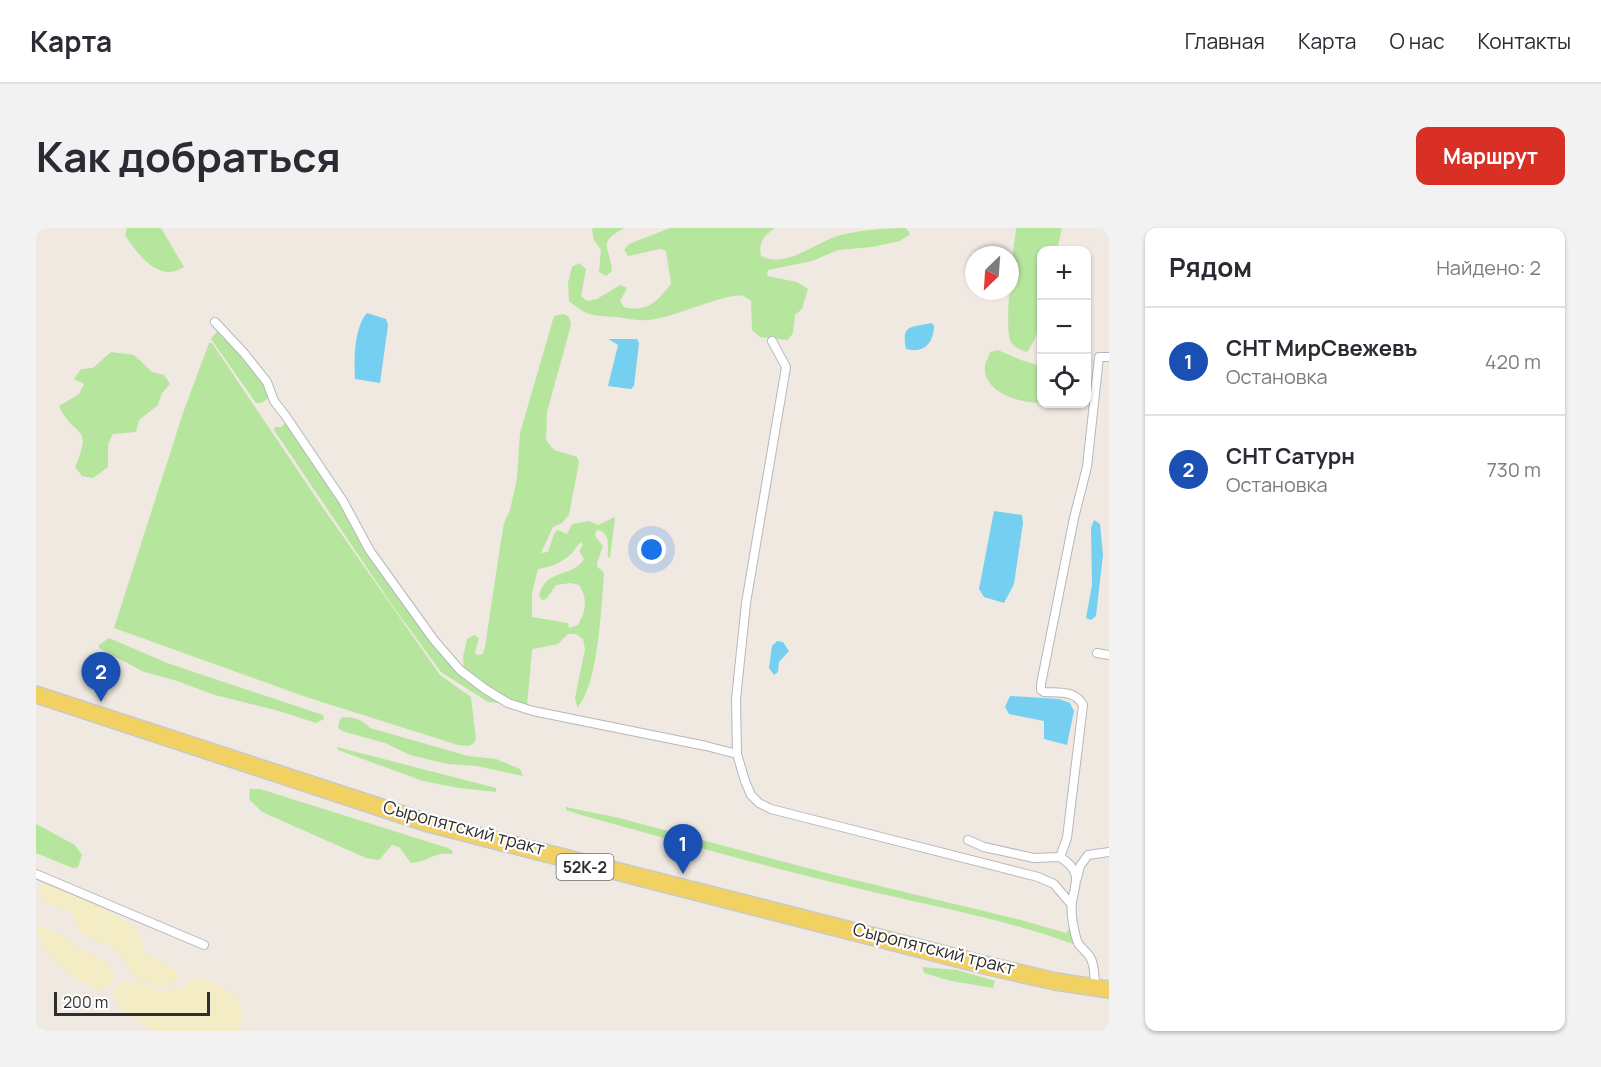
<!DOCTYPE html>
<html lang="ru">
<head>
<meta charset="utf-8">
<style>
	body { margin:0; font-family:Manrope,sans-serif; background:#f2f2f3; color:#2b2b33 }
	.controls { position:absolute; right:18px; top:18px; display:grid; overflow:hidden; border-radius:12px; box-shadow:0 2px 4px #0004 }
	.controls button { width:54px; height:54px; display:grid; place-items:center; padding:0; border:0; border-bottom:2px solid #e1e1e2; background:#fff; color:#2b2b33; font:30px sans-serif }
	.compass { position:absolute; left:929px; top:18px; width:54px; height:54px; border-radius:50%; background:#fff; box-shadow:0 2px 4px #0004; rotate:205deg }
	.scale { position:absolute; left:18px; bottom:15px; width:156px; box-sizing:border-box; padding-left:6px; border:3px solid #2e2e2e; border-top:0; font-size:16px; line-height:21px; white-space:nowrap; color:#2e2e2e; -webkit-text-stroke:4px #fff; paint-order:stroke }
	.you { position:absolute; left:616px; top:322px; width:21px; height:21px; margin:-15px; border:4px solid #fff; border-radius:50%; background:#1a73e8; box-shadow:0 0 0 9px #1a73e833 }
	.badge { display:grid; place-items:center; width:39px; height:39px; border-radius:50%; background:#d93025; color:#fff; font-size:20px; font-weight:700 }
	.pin { position:absolute; translate:-50% -50px; filter:drop-shadow(0 2px 3px #0008) }
	.pin::after { content:''; position:absolute; top:32px; width:21px; height:18px; background:inherit; clip-path:polygon(0 0,100% 0,50% 100%) }
	.list { margin:0; padding:0; list-style:none }
	h2 { display:flex; justify-content:space-between; align-items:center; height:78px; margin:0; padding:0 24px; font-size:26px }
	h2 small { font-size:20px; font-weight:400; color:#7c7c81 }
	.list li { display:grid; grid-template-columns:39px 1fr auto; gap:18px; align-items:center; box-sizing:border-box; height:108px; padding:0 24px; border-top:2px solid #e1e1e2 }
	.list b { display:block; font-size:22px; white-space:nowrap }
	.list p { margin:0; font-size:20px; white-space:nowrap; color:#7c7c81 }
	.list em { font-size:20px; font-style:normal; color:#7c7c81 }
	.icon { flex:none; width:33px; height:33px; fill:none; stroke:currentColor; stroke-width:2; stroke-linecap:round; stroke-linejoin:round }
	.map { position:relative; flex:none; width:1073px; height:803px; overflow:hidden; border-radius:12px }
	header { display:flex; align-items:center; gap:36px; box-sizing:border-box; height:84px; padding:0 30px; background:#fff; border-bottom:2px solid #e1e1e2 }
	header strong { font-size:28px }
	nav { display:flex; gap:33px; margin-inline-start:auto; font-size:21px }
	.intro { display:flex; align-items:center; justify-content:space-between; box-sizing:border-box; height:144px; padding:0 36px }
	h1 { margin:0; font-size:42px }
	.button { padding:15px 27px; border-radius:12px; background:#d93025; color:#fff; font-size:21px; font-weight:700 }
	main { display:flex; gap:36px; padding:0 36px }
	aside { flex:1; background:#fff; border-radius:12px; box-shadow:0 2px 4px #0004 }
	.map>svg:first-child { display:block }
</style>
</head>
<body>
<header>
<strong>Карта</strong>
<nav><a>Главная</a><a>Карта</a><a>О нас</a><a>Контакты</a></nav>
</header>
<div class="intro"><h1>Как добраться</h1><a class="button">Маршрут</a></div>
<main>
<div class="map">
<svg width="1073" height="803" viewBox="0 0 1073 803">
	<rect width="100%" height="100%" fill="#efe9e1"/>
	<!-- green -->
	<path fill="#b6e59e" fill-rule="evenodd" d="M91 0H125L148 39C144 41 138 44 134 44 115 45 98 21 89 7Z
		M557 0H588C560 16 574 17 576 43L570 48 563 44 565 22 558 12 556 2Z
		M634 0H739C728 7 722 15 725 28 752 41 780 13 805 7 827 2 848 0 870 0L874 6 864 13 836 19 802 22 776 33 732 42 731 48 761 54 772 61 766 81 759 87 757 105 752 112 724 109 716 102 715 73C714 72 708 68 707 68 691 64 636 91 612 92 601 93 590 90 579 89 556 87 552 89 533 73L532 55 536 39 543 35 550 41 545 68 551 73 561 71 584 57 591 60 584 73 588 79C612 85 621 73 635 56L630 23 624 21 592 28 588 22 593 16Z
		M980 0H1026L1021 22H1005C1005 55 1012 97 991 124 984 122 979 120 975 114 967 100 978 20 980 0Z
		M528 86 533 89 535 97 511 184 510 212 518 222 541 229 543 234 533 287 526 295 517 299 505 325 512 324 518 306 521 302 531 306 536 296 553 293 562 297 579 289 574 330 572 329C571 317 575 307 563 302L560 303 559 308 567 318 561 335 562 340 566 342 568 346C565 379 563 453 542 479L541 478 539 470 549 421 547 411 540 406H532L522 416 497 421 496 423 491 477C469 474 444 456 428 442L427 429 431 411 438 407 443 410 439 424 441 427 447 426 449 419 464 319 468 295 474 282 481 250 484 205 518 88ZM545 314 547 317 543 323 548 331C535 351 509 340 503 368L506 372 510 371 520 357 535 355 543 357C552 371 550 383 542 397L533 400 532 395 496 389V365L502 341C514 339 526 335 535 326 539 322 540 318 545 314Z
		M182 102 229 155 234 168 226 175H220L175 111Z
		M173 115H176L283 274 404 447 435 469 440 511 437 516 433 518 422 517 270 469 78 400 147 185Z
		M962 122 985 132 1005 138V175C984 175 946 165 949 137 950 133 953 128 954 124Z
		M75 124 98 127 116 144 128 147 134 156 126 165 122 177 103 192 100 204 77 206 72 216V239L57 250 46 248 39 239C58 195 38 211 23 178L43 166 48 156 38 151 45 141 57 140Z
		M250 194 305 274 335 328 380 394 415 436 464 474 463 475 452 474 405 444 356 377 238 202 239 199H245Z
		M73 410 131 435 287 487 288 491 280 495 243 483 179 467 138 452 108 444 63 420V417Z
		M307 489C318 489 328 492 334 500L432 528 460 531 484 541 487 548 441 538 411 536 374 527 349 515 306 503 302 500 304 491Z
		M301 519 460 560V564L423 560 387 553 302 522Z
		M214 561H224L412 620 417 623 416 626C395 624 393 634 375 635L363 619 356 617 343 632 330 630 226 584 213 571Z
		M530 579 583 590 798 647 985 692 1030 705 1035 698 1039 715 1037 716C963 689 885 676 808 657 720 636 632 611 545 587L530 582Z
		M0 596 39 617 46 627 42 639 37 640 0 625Z
		M886 739 921 742 959 753 957 760 915 753 888 745Z"/>
	<!-- sand -->
	<path fill="#f3ecc5" d="M10 655 46 668 101 700 108 723 139 742 141 750 133 758H120L98 747 77 718 55 712 45 705 35 685 10 674 4 667V658Z
		M1 696 29 709 40 719 69 733 77 744 76 754 63 764C40 751 0 728 1 696Z
		M162 749C192 762 213 765 204 803H116L79 775 78 762 84 753H104L124 763 148 760 153 752Z"/>
	<!-- water -->
	<path fill="#75cff0" d="M331 85 350 91 352 97 344 155 319 151C318 132 318 99 331 85Z
		M895 95 898 97C898 114 889 126 870 121 865 95 876 100 895 95Z
		M572 111H601L603 115 598 158 595 161 572 158 582 117Z
		M958 283 986 287 987 295 978 356 968 375 948 369 943 361Z
		M1058 292 1064 296 1067 327 1060 388 1055 392 1050 390 1056 357 1055 300Z
		M741 413 747 414 753 423 743 434 742 444 738 447 733 440 736 418Z
		M974 468 1023 471 1034 475 1038 483 1031 517 1008 511V493L973 486 969 479Z"/>
	<g fill="none" stroke-linecap="round" stroke-linejoin="round">
		<!-- minor casing -->
		<g stroke="#b4b7c1" stroke-width="10">
			<path id="minor" d="M179 94 208 125 231 154 238 173 249 187 307 273 334 323 398 412 424 442 449 461 472 475 497 483 670 518 701 526
				M736 113 750 139 710 375 700 471 701 526 709 553 715 567 723 575 735 581 1002 649 1018 656 1035 676
				M1061 425 1073 427
				M932 612 948 619 998 630 1024 629C1054 648 1032 662 1036 687 1036 693 1040 711 1042 715 1045 720 1051 724 1054 729 1059 737 1058 747 1059 756
				M1024 629 1031 610 1047 477C1039 462 1023 465 1008 464L1005 462V456L1038 290 1051 239 1063 129H1073
				M0 646 168 717
				M1041 650 1044 638 1052 627 1073 624"/>
		</g>
		<!-- major casing -->
		<g stroke="#c9c9c9" stroke-width="12">
			<path id="major" d="M0 463 395 592 953 734 1020 750 1073 758
				M0 470 392 599 952 742 1019 757 1073 765"/>
		</g>
		<!-- minor -->
		<use href="#minor" stroke="#fff" stroke-width="8"/>
		<!-- major -->
		<use href="#major" stroke="#f2d163" stroke-width="9"/>
	</g>
	<g text-anchor="middle" dominant-baseline="central" stroke-width="4.5" stroke-linejoin="round" paint-order="stroke">
		<!-- shield labels -->
		<rect fill="#fff" stroke="#6d6d6d" stroke-width="1.5" x="520.5" y="626" width="57" height="26" rx="4.5"/>
		<g font-size="16" font-weight="bold" fill="#2e2e2e">
			<text x="549" y="639">52К-2</text>
		</g>
		<!-- street labels -->
		<g font-size="18" fill="#2e2e2e" stroke="#fff">
			<text transform="translate(428 599) rotate(15)">Сыропятский тракт</text>
			<text transform="translate(898 720) rotate(14)">Сыропятский тракт</text>
		</g>
	</g>
</svg>
<div class="controls">
<button>+</button>
<button>−</button>
<button><svg class="icon" aria-label="locate" viewBox="0 0 24 24"><circle cx="12" cy="12" r="6"/><path d="M12 2v4M12 18v4M2 12h4M18 12h4"/></svg></button>
</div>
<svg class="compass" viewBox="-18 -18 36 36"><path d="M0-13l5 13h-10z" fill="#e53935"/><path d="M0 13l5-13h-10z" fill="#7c7c81"/></svg>
<div class="scale">200 m</div>
<div class="you"></div>
<div class="pin badge" style="left:647px;top:646px;background:#1a4fb4">1</div>
<div class="pin badge" style="left:65px;top:474px;background:#1a4fb4">2</div>
</div>
<aside>
<h2>Рядом<small>Найдено: 2</small></h2>
<ul class="list">
<li><span class="badge" style="background:#1a4fb4">1</span><div><b>СНТ МирСвежевъ</b><p>Остановка</p></div><em>420 m</em></li>
<li><span class="badge" style="background:#1a4fb4">2</span><div><b>СНТ Сатурн</b><p>Остановка</p></div><em>730 m</em></li>
</ul>
</aside>
</main>
</body>
</html>
